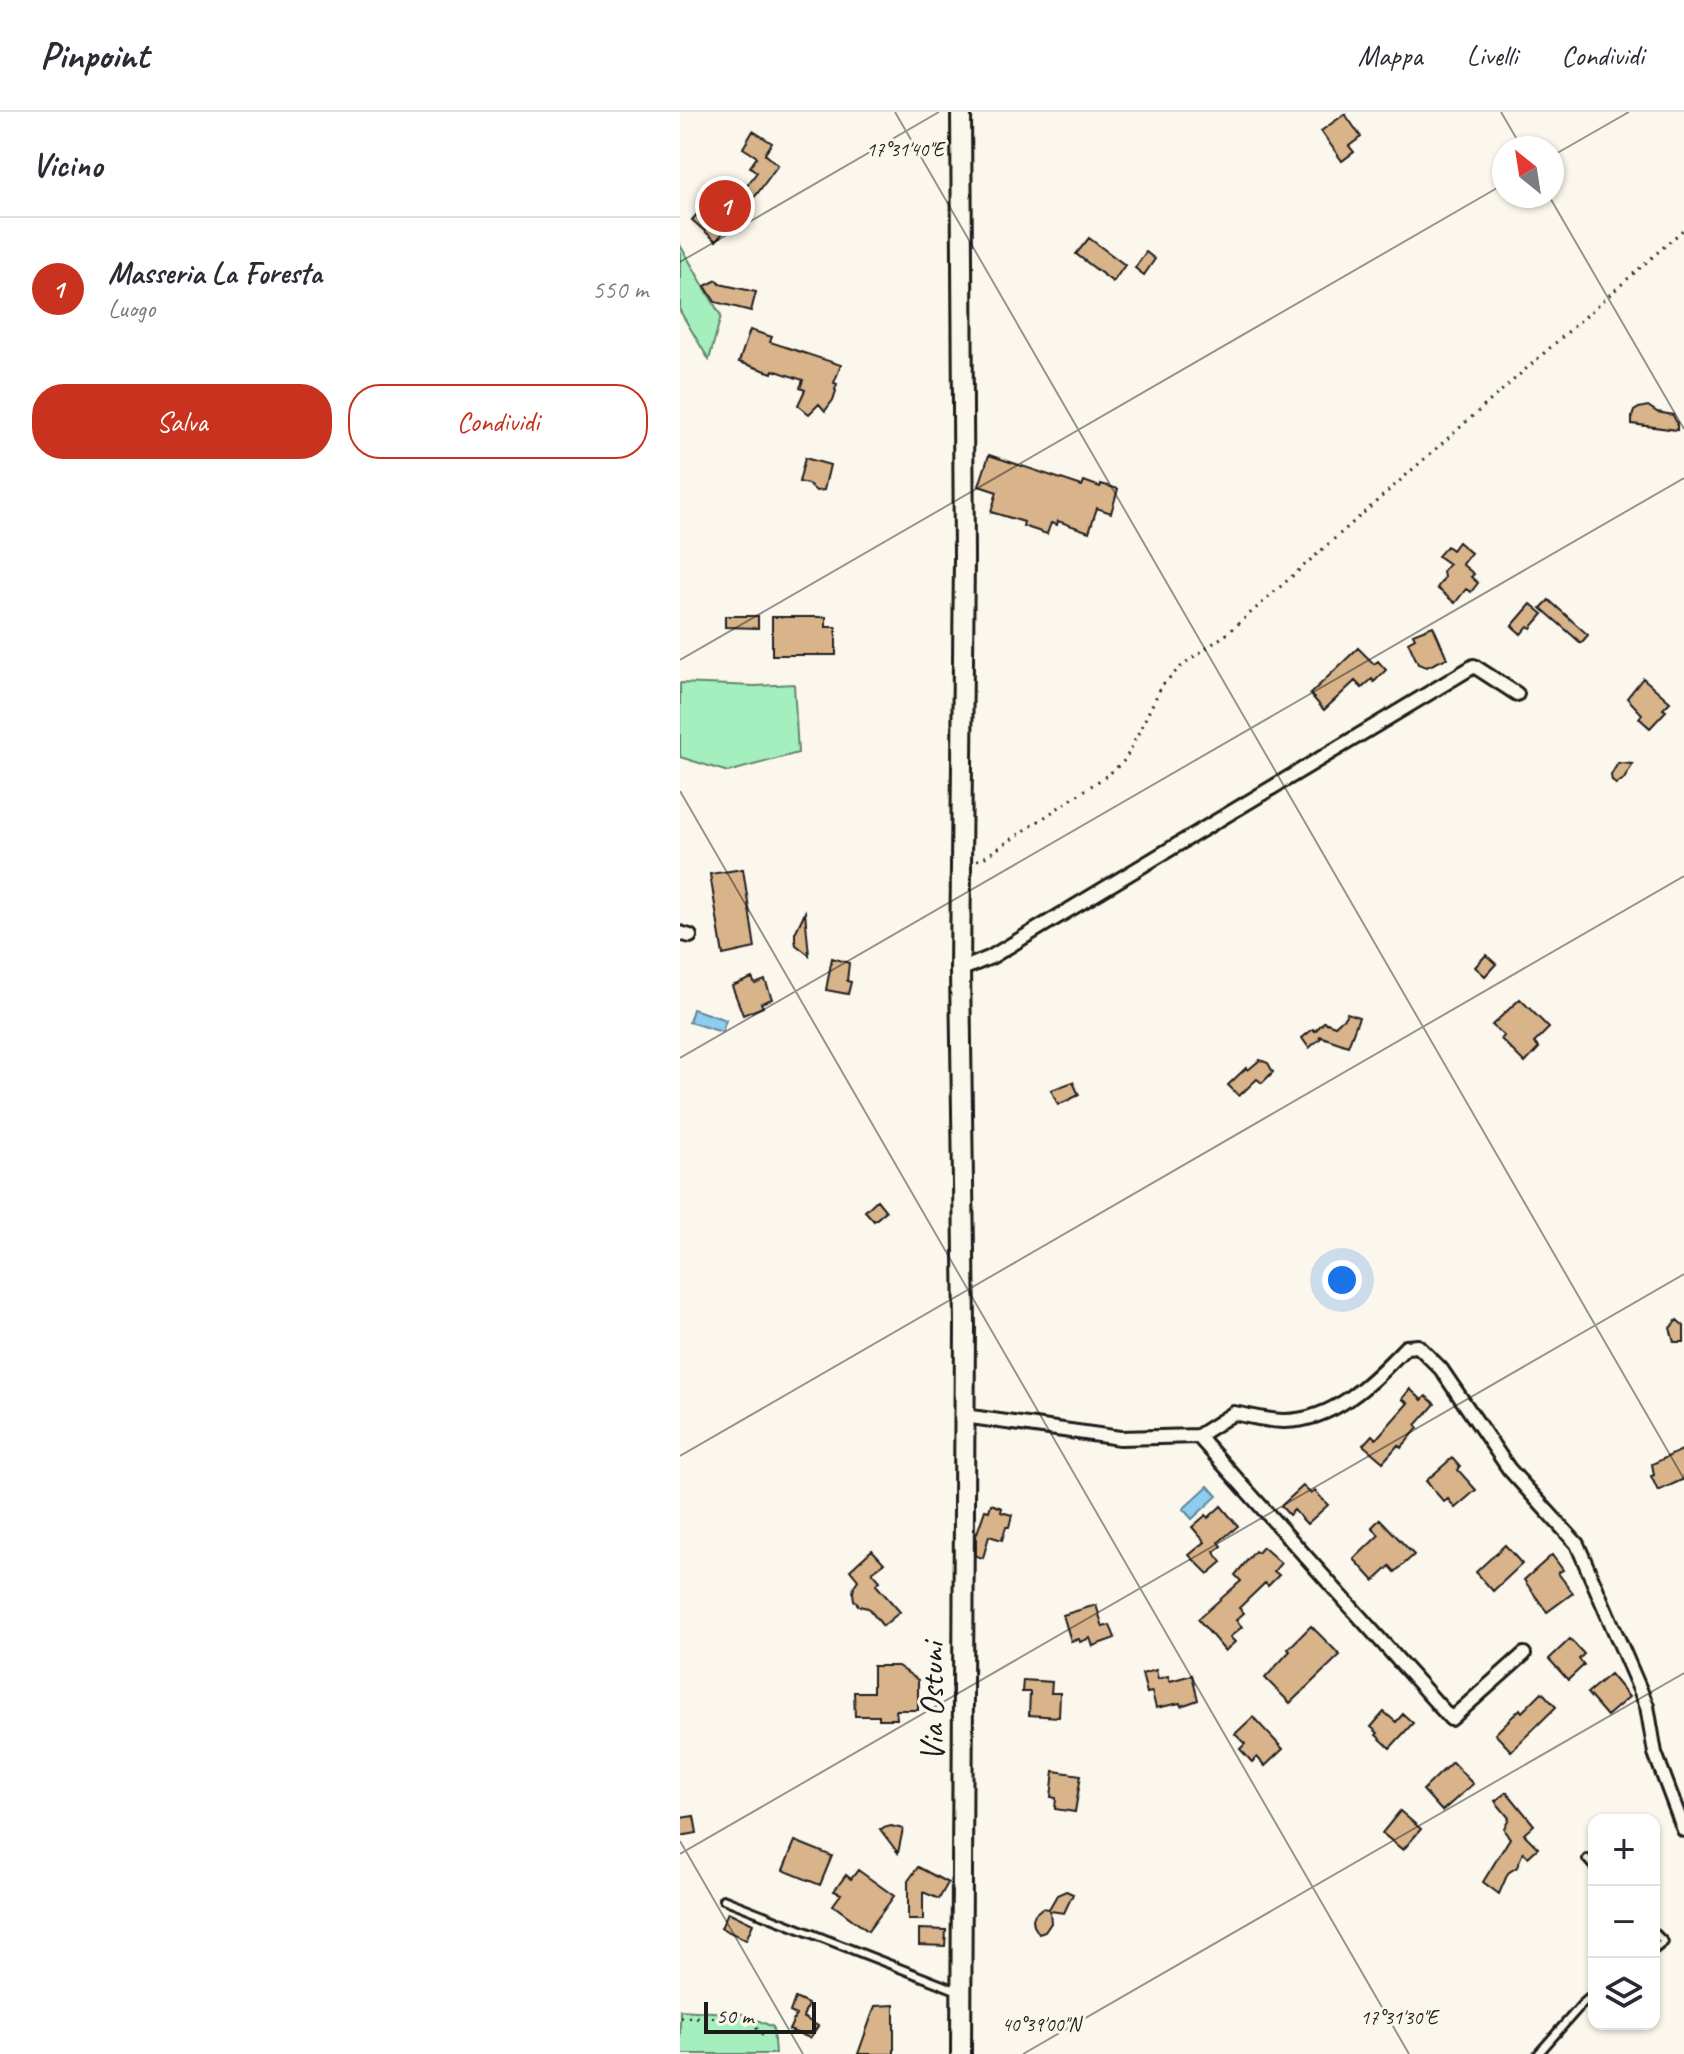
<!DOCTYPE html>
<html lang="it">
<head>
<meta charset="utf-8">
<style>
	body { margin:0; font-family:Caveat,sans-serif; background:#f7f7f7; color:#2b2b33 }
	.controls { position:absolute; right:24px; bottom:24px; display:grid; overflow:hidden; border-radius:16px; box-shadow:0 2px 6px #0004 }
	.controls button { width:72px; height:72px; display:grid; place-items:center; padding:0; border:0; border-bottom:2px solid #e1e1e2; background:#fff; color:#2b2b33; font:40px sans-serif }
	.compass { position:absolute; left:812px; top:24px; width:72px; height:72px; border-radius:50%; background:#fff; box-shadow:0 2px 6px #0004; rotate:330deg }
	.scale { position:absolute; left:24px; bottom:20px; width:112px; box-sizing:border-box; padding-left:8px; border:4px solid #1c1c1c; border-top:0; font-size:22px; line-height:28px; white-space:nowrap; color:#1c1c1c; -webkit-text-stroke:6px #fbf7ec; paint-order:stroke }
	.you { position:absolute; left:662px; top:1168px; width:28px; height:28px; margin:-20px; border:6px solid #fff; border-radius:50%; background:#1a73e8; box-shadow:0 0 0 12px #1a73e833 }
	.badge { display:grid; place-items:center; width:52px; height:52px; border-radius:50%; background:#c8321e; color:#fff; font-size:26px; font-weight:700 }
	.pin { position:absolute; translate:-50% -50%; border:4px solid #fff; box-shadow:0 2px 8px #0006 }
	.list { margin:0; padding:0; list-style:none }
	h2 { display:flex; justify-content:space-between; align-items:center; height:104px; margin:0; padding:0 32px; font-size:34px }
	h2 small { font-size:26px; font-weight:400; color:#7c7c81 }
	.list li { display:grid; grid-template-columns:52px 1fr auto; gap:24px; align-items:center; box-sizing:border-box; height:144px; padding:0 32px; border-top:2px solid #e1e1e2 }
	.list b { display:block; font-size:30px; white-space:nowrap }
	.list p { margin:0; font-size:26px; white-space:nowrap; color:#7c7c81 }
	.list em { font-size:26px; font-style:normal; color:#7c7c81 }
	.actions { display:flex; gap:16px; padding:24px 32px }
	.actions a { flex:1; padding:18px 0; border:2px solid #c8321e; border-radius:32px; text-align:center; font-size:28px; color:#c8321e }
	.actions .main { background:#c8321e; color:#fff }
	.icon { flex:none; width:44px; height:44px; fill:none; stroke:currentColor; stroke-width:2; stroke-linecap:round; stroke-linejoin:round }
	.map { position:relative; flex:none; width:1004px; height:1942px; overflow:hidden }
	header { display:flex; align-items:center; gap:48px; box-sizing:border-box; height:112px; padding:0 40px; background:#fff; border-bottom:2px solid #e1e1e2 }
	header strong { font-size:38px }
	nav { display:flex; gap:44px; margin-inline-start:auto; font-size:28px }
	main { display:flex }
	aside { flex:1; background:#fff }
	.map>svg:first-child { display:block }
</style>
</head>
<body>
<header>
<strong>Pinpoint</strong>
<nav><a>Mappa</a><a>Livelli</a><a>Condividi</a></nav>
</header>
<main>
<aside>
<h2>Vicino<small></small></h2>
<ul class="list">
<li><span class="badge">1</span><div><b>Masseria La Foresta</b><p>Luogo</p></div><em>550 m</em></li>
</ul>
<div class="actions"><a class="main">Salva</a><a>Condividi</a></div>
</aside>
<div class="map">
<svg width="1004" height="1942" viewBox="0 0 1004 1942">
	<rect width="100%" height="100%" fill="#fbf7ec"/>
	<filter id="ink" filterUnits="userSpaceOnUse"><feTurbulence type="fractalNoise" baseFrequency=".0125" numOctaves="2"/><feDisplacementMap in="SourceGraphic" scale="16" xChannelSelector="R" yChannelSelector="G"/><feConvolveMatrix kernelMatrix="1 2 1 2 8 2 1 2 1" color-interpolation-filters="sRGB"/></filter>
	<g filter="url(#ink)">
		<!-- green -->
		<path fill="#a5eebd" stroke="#60856c" stroke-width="2" d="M0 133 41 204 29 248 0 199Z
			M0 571 75 574 114 572 118 641 48 660 0 645Z
			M0 1898 64 1902 93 1915 95 1942H0Z"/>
		<!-- water -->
		<path fill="#8dcdee" stroke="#60869a" stroke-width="2" d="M13 897 46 908 42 920 9 910Z
			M528 1374 537 1384 512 1407 503 1397Z"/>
		<!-- building -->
		<path fill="#d9b38a" stroke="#1c1c1c" stroke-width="2" d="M665 2 681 25 669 34 674 40 662 49 641 19Z
			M73 19 92 31 85 42 98 53 77 82 36 129 12 108 48 66 63 79 77 60 70 55 77 45 63 36Z
			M409 126 445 153 433 170 396 142Z
			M466 140 475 147 464 163 455 156Z
			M37 168 40 172 76 180 71 199 35 190 25 174Z
			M70 218 92 225 90 230 161 253 154 271 157 272 155 278 156 279 153 288 145 299 139 292 129 302 118 293 125 278 120 276 123 268 93 258 92 261 59 250Z
			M968 294 977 300 993 303 997 311V318L952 312V305L954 299 959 296Z
			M309 343 402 374 404 369 420 375 421 372 438 377 431 401 417 396 409 420 378 409 377 413 371 411 367 422 343 414 344 410 311 400 317 380 299 374Z
			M125 346 150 353 144 378 136 379 128 372 119 370Z
			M778 430 791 441 782 452 794 462 791 465 798 471 791 480 786 477 775 491 757 476 764 466 763 459 769 452 758 444 767 434 772 438Z
			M869 488 908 523 901 531 861 496Z
			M851 492 863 502 851 516 848 514 841 522 832 514Z
			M45 504H78V516L45 515Z
			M92 505H146V515H156V543H92Z
			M753 514 767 546 747 555 738 552 728 530 735 526 733 522Z
			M678 536 694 552 698 549 706 558 694 570 692 567 682 576 675 569 644 598 630 582Z
			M963 566 990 590 983 597 986 599 970 616 959 606 962 602 947 586Z
			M938 651 953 652 944 667 936 672 932 669 931 663Z
			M63 757 75 836 43 843 30 762Z
			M125 800 129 843 116 833 115 828V821Z
			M806 843 816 852 805 864 795 855Z
			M152 846 169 851 167 869 171 870 168 882 146 878Z
			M72 866 75 872 85 868 92 887 81 891 83 895 63 903 52 874Z
			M840 887 869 916 854 931 859 936 845 951 821 927 824 924 812 913Z
			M667 901 679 905 668 934 639 924 641 926 629 936 622 926 633 917 635 919 644 910 655 914 665 905Z
			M580 948 588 951 593 960 582 971 577 967 559 984 548 973 566 956 568 958Z
			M393 970 399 983 378 993 371 978Z
			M197 1088 206 1099 194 1109 185 1099Z
			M997 1208 1004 1214V1230H994L990 1216Z
			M730 1277 742 1288 746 1284 755 1292 736 1313 738 1316 721 1336 718 1333 703 1350 683 1333 692 1323 696 1327 728 1291 722 1287Z
			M1004 1337V1367L978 1379 971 1364 974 1363 972 1352Z
			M772 1346 780 1355 778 1358 796 1378 775 1396 768 1387 764 1390 746 1369Z
			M623 1374 631 1382 635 1379 648 1393 627 1412 614 1398 609 1403 601 1394Z
			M311 1392 322 1396 321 1400 332 1403 329 1415H326L322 1428 309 1424 303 1446 296 1444V1424L305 1398 309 1399Z
			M541 1394 558 1414 539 1430 542 1434 534 1440 542 1450 528 1462 509 1443 525 1430 512 1415 526 1403 528 1406Z
			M700 1407 734 1443 715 1460 710 1454 694 1469 674 1447 699 1423 692 1415Z
			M825 1433 842 1452 813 1479 796 1460Z
			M583 1435 601 1451 594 1459 599 1463 588 1474 585 1471 559 1496 564 1501 556 1508 562 1515 550 1525 555 1530 545 1539 518 1507 561 1469 555 1463 575 1439 578 1441Z
			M192 1438 204 1451 192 1460 200 1469 196 1473 220 1500 203 1514 188 1496 179 1494 174 1488 173 1481 174 1474 178 1468 170 1458Z
			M872 1443 883 1458 878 1461 893 1481 867 1500 844 1468Z
			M416 1493 423 1515 430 1513 435 1526 413 1534 410 1526 400 1530 399 1527 391 1529 383 1503Z
			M631 1514 660 1543 610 1591 585 1566 610 1539 608 1537Z
			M890 1527 904 1542 899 1547 904 1553 888 1568 869 1547Z
			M193 1554H218L238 1568V1598H216L217 1607H199V1604H175L174 1580H193Z
			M476 1558 478 1567 488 1564 490 1569 512 1563 518 1588 501 1594 500 1591 476 1596 472 1580 467 1581 462 1562Z
			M930 1562 949 1585 927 1604 907 1581Z
			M343 1568 372 1570 371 1581H380L379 1605 349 1603 350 1580H342Z
			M862 1580 876 1595 831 1639 815 1622 840 1597 842 1600Z
			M704 1600 716 1610 723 1602 733 1611 710 1636 696 1623 698 1621 691 1615Z
			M573 1605 603 1637 585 1654 577 1645 572 1650 560 1637 565 1632 555 1622Z
			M772 1650 793 1672 762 1699 743 1678Z
			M374 1659 401 1663 395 1700 375 1697 376 1686 371 1685Z
			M827 1680 854 1713 844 1722 858 1736 848 1745 843 1740 837 1755 828 1761 819 1782 803 1770 830 1726 825 1720 824 1716 829 1706 815 1689Z
			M720 1699 741 1717 723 1738 702 1721Z
			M14 1704 17 1721 0 1724V1706Z
			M211 1714 223 1717 218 1741 200 1717Z
			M115 1729 152 1744 140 1773 103 1758Z
			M238 1755 268 1771 259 1787 243 1780V1808H228V1769Z
			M178 1758 214 1784 188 1819 153 1793 161 1782 154 1779 166 1763 171 1767Z
			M386 1779 393 1782 384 1801 370 1799 371 1811 365 1820 359 1822 354 1814 353 1807 355 1802 362 1796 369 1797 377 1783Z
			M48 1800 73 1812 66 1828 41 1816Z
			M239 1817 266 1818 265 1834 239 1833Z
			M115 1886 128 1892 123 1905 138 1914 130 1926 109 1918 116 1903 110 1900Z
			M214 1893V1942H178L195 1894Z"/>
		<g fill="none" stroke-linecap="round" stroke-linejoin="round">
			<!-- service casing -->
			<g stroke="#1c1c1c" stroke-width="12">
				<path id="service" d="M907 1747 914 1755
					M43 1787 278 1879
					M974 1820 984 1830 974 1838
					M858 1942 903 1891 914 1882"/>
			</g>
			<!-- minor casing -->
			<g stroke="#1c1c1c" stroke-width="18">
				<path id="minor" d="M0 821 10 824
					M280 858 311 845 794 554 837 582
					M284 1304 440 1326 518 1324 554 1301C570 1304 588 1309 604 1309 655 1309 693 1269 726 1235L738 1234 761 1257 829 1357 897 1432 967 1594 975 1641 1004 1718
					M518 1324 771 1607 844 1542"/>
			</g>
			<!-- secondary casing -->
			<g stroke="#1c1c1c" stroke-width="24">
				<path id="secondary" d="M281 1942 285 1213 280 858 284 445 281 0"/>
			</g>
			<!-- path -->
			<path stroke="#1c1c1c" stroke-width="3" stroke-dasharray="2 6" stroke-linecap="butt" d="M297 748 305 745 429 662 445 648 482 573 505 551 548 521 1004 117
				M0 1905 56 1906 71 1909 83 1924"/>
			<!-- service -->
			<use href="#service" stroke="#fbf7ec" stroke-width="6"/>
			<!-- minor -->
			<use href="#minor" stroke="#fbf7ec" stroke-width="12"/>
			<!-- secondary -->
			<use href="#secondary" stroke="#fbf7ec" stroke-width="18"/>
		</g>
	</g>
	<!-- ticks -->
	<path fill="none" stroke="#1c1c1c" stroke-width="2" stroke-opacity="0.45" d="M215 0 1004 1367M821 0 842 36M872 44 949 0M869 84 1004 317M0 150 259 0M0 548 824 72M0 679 729 1942M0 946 1004 366M0 1344 1004 764M0 1729 123 1942M0 1742 1004 1162M343 1942 1004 1561"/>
	<g text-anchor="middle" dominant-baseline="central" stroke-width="6" stroke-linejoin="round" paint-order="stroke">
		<!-- street labels -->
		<g font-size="34" fill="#1c1c1c" stroke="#fbf7ec">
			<text transform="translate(251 1590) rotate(-90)">Via Ostuni</text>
		</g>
	</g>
	<g font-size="20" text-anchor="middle" fill="#1c1c1c" stroke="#fbf7ec" stroke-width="6" stroke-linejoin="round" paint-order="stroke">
		<text x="225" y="44">17°31'40"E</text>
		<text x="719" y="1912">17°31'30"E</text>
		<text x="361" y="1919">40°39'00"N</text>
	</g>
</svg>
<div class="controls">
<button>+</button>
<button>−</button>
<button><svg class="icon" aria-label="layers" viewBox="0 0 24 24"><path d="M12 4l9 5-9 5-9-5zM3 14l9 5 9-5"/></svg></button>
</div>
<svg class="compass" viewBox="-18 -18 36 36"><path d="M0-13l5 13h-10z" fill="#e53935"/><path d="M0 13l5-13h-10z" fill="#7c7c81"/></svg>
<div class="scale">50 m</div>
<div class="you"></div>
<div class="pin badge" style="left:45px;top:94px">1</div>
</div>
</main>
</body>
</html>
